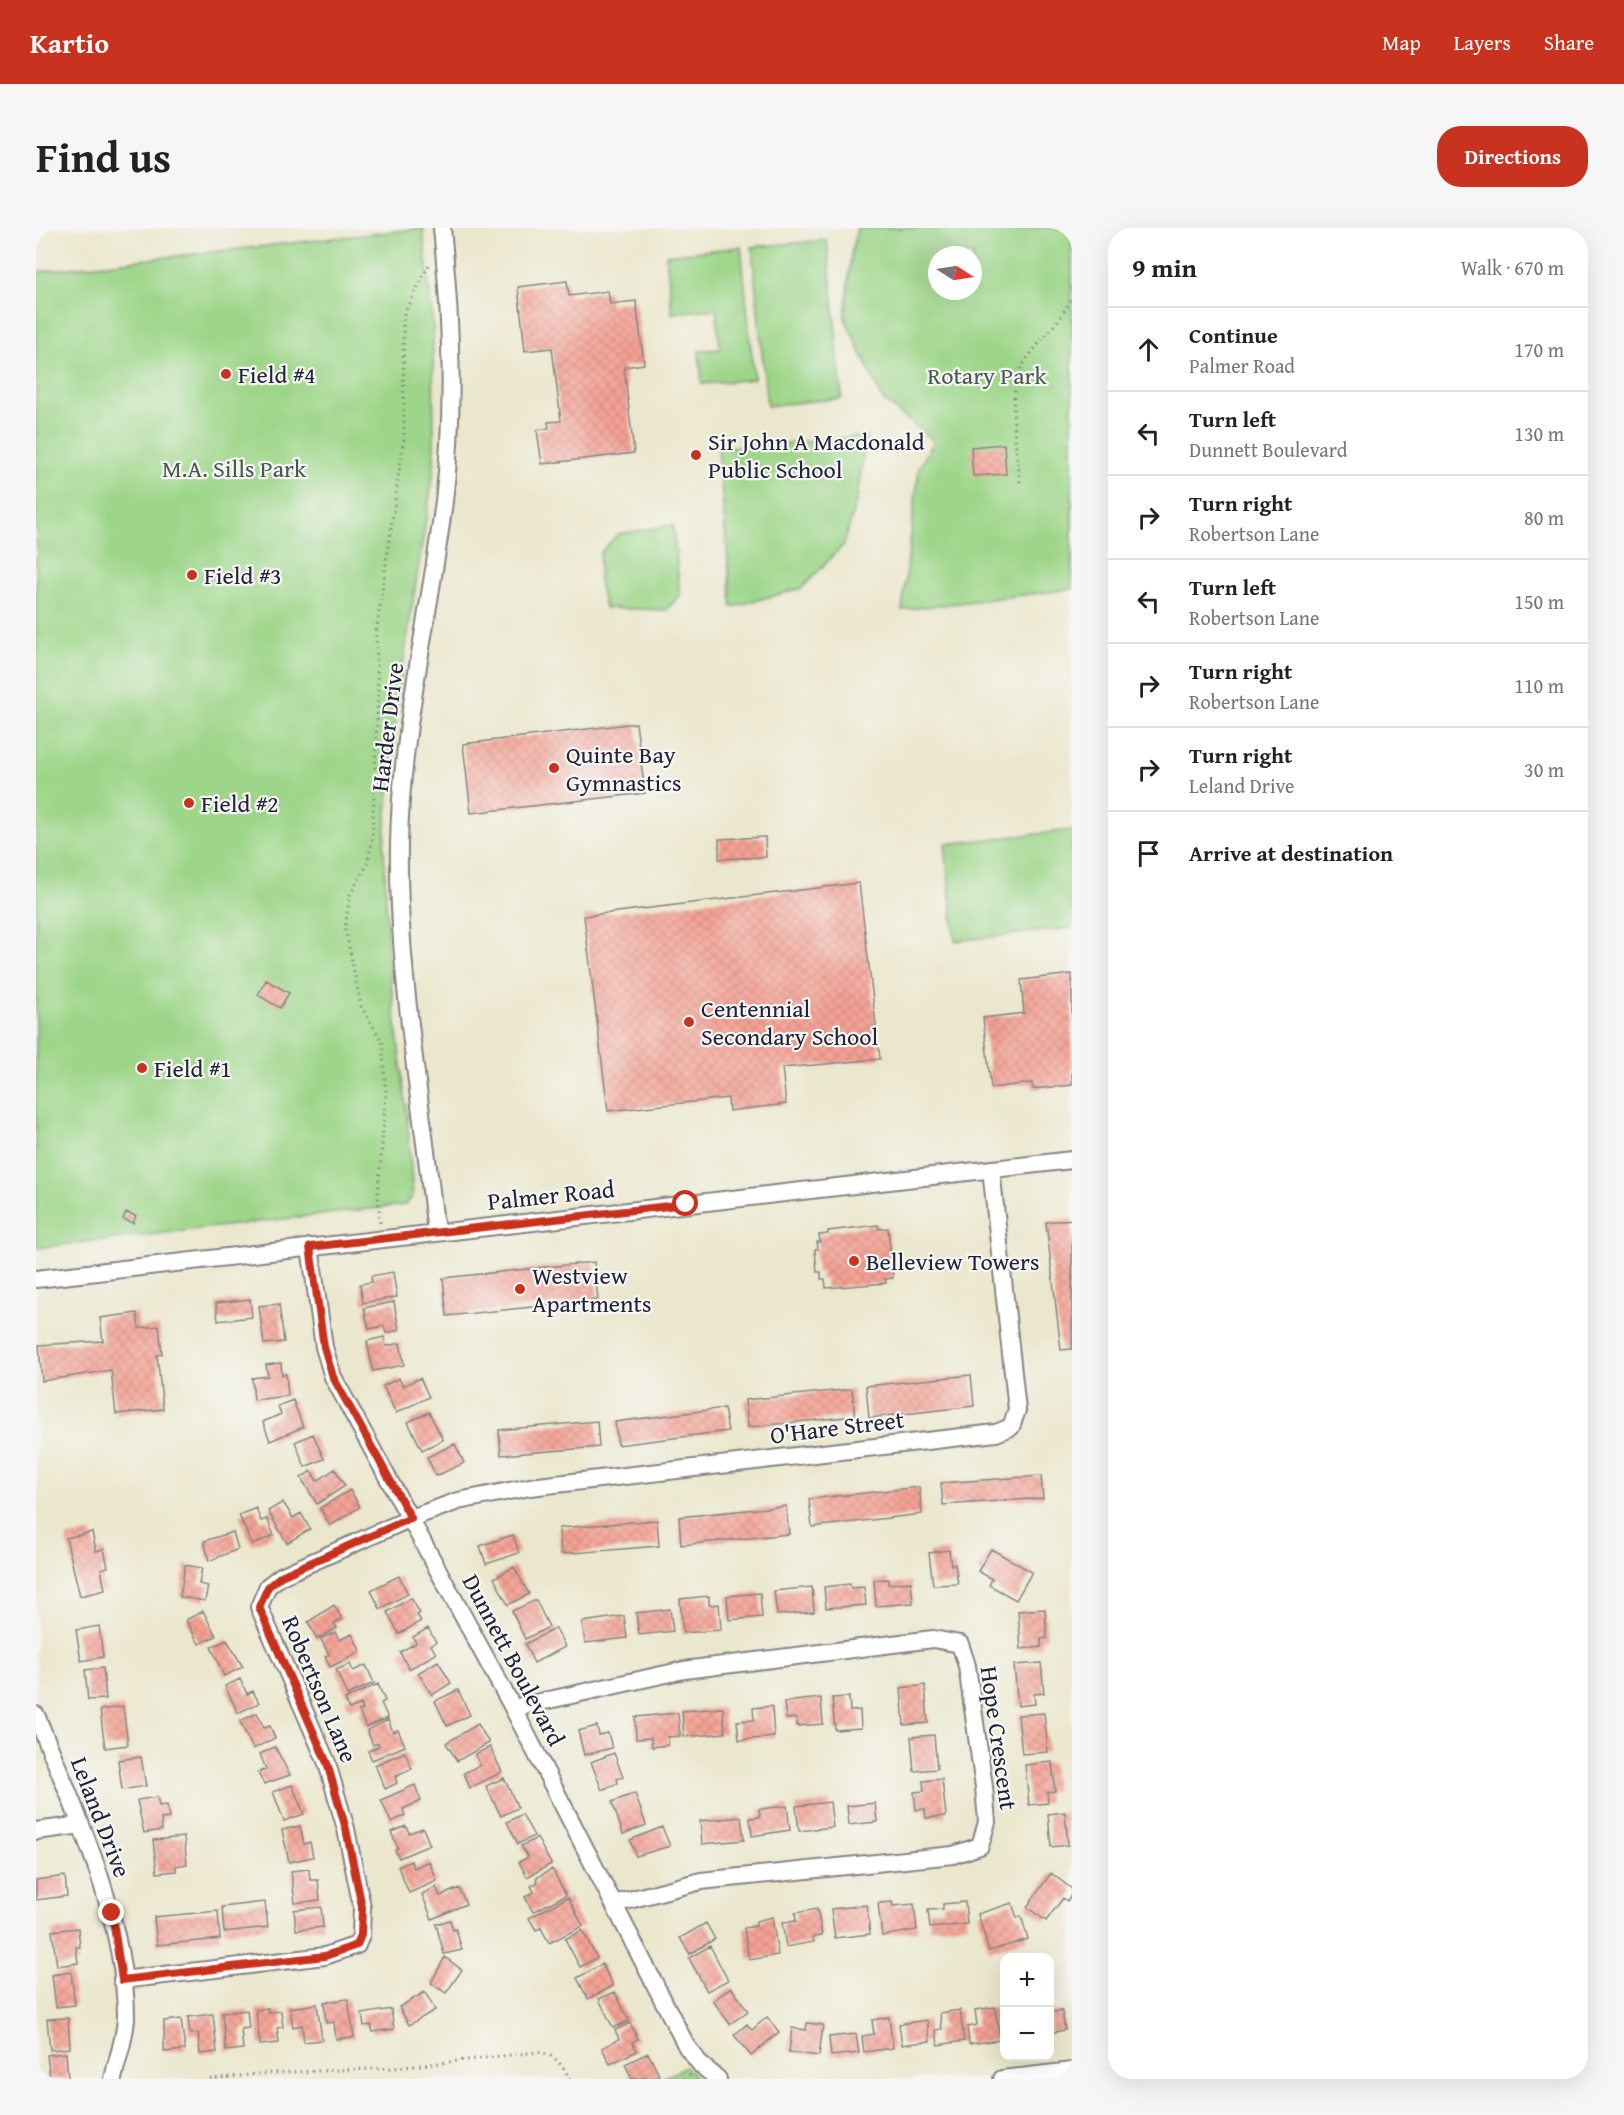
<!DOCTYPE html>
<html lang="en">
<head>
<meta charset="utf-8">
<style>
	body { margin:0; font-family:"Gentium Book Plus",serif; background:#f6f6f6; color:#222 }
	.controls { position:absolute; right:18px; bottom:18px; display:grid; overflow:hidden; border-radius:12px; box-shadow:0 6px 24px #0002 }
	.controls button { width:54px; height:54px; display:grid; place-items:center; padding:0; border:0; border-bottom:2px solid #e0e0e0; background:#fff; color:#222; font:30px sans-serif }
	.compass { position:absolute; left:892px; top:18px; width:54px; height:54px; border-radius:50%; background:#fff; box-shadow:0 6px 24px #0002; rotate:102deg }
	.stop { position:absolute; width:18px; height:18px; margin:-14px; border:4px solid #c8321e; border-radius:50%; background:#fff }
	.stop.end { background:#c8321e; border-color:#fff; box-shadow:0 2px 6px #0008 }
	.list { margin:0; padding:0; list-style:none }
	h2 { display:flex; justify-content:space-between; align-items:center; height:78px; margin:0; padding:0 24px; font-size:26px }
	h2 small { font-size:20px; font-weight:400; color:#767676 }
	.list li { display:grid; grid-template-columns:39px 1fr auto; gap:18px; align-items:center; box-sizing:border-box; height:84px; padding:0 24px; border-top:2px solid #e0e0e0 }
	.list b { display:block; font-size:22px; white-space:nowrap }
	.list p { margin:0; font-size:20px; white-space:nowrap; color:#767676 }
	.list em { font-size:20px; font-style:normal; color:#767676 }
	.icon { flex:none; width:33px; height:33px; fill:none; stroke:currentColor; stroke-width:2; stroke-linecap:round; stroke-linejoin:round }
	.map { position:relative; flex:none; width:1036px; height:1851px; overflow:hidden; border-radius:24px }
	header { display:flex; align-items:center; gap:36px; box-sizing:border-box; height:84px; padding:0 30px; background:#c8321e; color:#fff }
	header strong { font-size:28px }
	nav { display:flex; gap:33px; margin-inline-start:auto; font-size:21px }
	.intro { display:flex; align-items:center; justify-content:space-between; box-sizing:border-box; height:144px; padding:0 36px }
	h1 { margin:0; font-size:42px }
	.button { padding:15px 27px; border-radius:24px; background:#c8321e; color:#fff; font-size:21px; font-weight:700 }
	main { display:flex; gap:36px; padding:0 36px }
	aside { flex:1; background:#fff; border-radius:24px; box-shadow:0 6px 24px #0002 }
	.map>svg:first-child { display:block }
</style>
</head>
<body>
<header>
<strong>Kartio</strong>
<nav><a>Map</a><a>Layers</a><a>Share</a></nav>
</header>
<div class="intro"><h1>Find us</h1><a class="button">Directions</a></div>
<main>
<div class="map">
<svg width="1036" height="1851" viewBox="0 0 1036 1851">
	<defs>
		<pattern id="building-cross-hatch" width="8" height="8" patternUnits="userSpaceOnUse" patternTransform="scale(1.5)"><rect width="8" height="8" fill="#f5a294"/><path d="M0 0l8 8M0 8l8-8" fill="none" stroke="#d28b80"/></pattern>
	</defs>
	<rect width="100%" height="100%" fill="#f6f6f2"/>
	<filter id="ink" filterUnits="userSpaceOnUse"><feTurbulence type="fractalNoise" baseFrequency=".0167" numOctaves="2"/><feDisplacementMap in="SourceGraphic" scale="12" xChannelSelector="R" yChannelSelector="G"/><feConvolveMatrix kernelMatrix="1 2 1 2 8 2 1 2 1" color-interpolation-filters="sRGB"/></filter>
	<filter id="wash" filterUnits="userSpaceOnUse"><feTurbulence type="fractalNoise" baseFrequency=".008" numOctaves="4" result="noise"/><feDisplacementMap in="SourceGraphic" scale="24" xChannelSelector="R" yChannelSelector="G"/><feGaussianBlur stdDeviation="1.35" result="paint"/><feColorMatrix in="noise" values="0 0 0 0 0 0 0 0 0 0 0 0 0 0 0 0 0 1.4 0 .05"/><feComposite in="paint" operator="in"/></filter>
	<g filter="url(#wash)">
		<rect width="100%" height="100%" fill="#ebe7cd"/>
		<!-- park -->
		<path fill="#9dd689" stroke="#607c62" stroke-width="1.5" fill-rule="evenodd" d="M387 0 397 97 398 241 363 461 348 617 352 730 371 887 377 968 369 977 0 1020V44Z
			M821 0H1036V361L866 382 883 240 898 213 847 172 809 90 815 27ZM901 27H937V63H901Z
			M791 12 806 170 731 178 716 19Z
			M705 19 718 151 666 156 663 123 684 121 680 81 636 85 630 27Z
			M830 208 821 270 808 316 766 360 696 379 682 221Z
			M637 297 644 368 630 382 569 380 563 352 564 325 582 306Z
			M1036 602V700L919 713 909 616Z
			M650 1839 659 1849 657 1851H625Z"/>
		<g id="blocks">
			<!-- building -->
			<path fill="url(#building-cross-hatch)" d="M531 53 533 68 572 63 574 76 600 73 608 136 588 139 598 225 506 236 501 202 513 200 512 194 525 193 516 120 489 123 482 59Z
				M968 216 970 246 937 248 935 219Z
				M600 495 609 565 435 585 427 516Z
				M729 609 730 629 683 631V611Z
				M823 655 844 831 746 840 750 876 693 883 692 870 572 883 548 688Z
				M1036 746V857L997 861 996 855 955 860 947 790 988 785 985 752Z
				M230 752 253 765 244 780 222 767Z
				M90 984 100 988 97 995 87 991Z
				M1036 991V1121L1025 1122 1010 994Z
				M842 997 843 1001 852 1000 857 1050 849 1051 850 1055 790 1060 789 1051H785V1044H781L779 1021H782L781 1014H784L783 1007 792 1006V1003Z
				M558 1034 562 1072 411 1088 407 1050Z
				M357 1044 361 1069 327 1075 324 1056 336 1054 335 1048Z
				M214 1071 216 1089 182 1093 180 1075Z
				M358 1074 363 1102 350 1105 348 1098 333 1101 328 1080Z
				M243 1076 248 1114 228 1116 223 1078Z
				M101 1085 103 1100 123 1098 126 1126 121 1127 127 1181 80 1186 75 1142 6 1153 3 1117 67 1113 64 1090Z
				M348 1109 350 1118 364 1115 368 1137 337 1143 331 1113Z
				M245 1135 246 1147 250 1146 252 1168 218 1172 216 1150 232 1148 230 1137Z
				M935 1147 938 1178 833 1190 830 1158Z
				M363 1150 367 1158 384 1150 393 1169 360 1185 347 1158Z
				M816 1161 819 1188 712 1199 709 1172Z
				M257 1172 267 1199 234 1213 227 1194 245 1186 242 1178Z
				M688 1180 692 1203 582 1217 579 1194Z
				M393 1184 407 1212 386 1222 372 1194Z
				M561 1193 563 1219 465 1227 463 1202Z
				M277 1206 288 1231 269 1239 259 1214Z
				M419 1216 428 1235 400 1248 391 1229Z
				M299 1241 309 1258 281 1276 265 1250 275 1243 281 1253Z
				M1005 1248 1007 1270 907 1277 905 1255Z
				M883 1259 886 1286 776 1299 773 1271Z
				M314 1262 324 1279 294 1298 284 1280Z
				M247 1274 257 1290 265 1285 274 1301 251 1315 232 1283Z
				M750 1278 753 1306 645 1317 643 1289Z
				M220 1280 225 1293 231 1291 238 1307 216 1317 203 1287Z
				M621 1292 623 1318 525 1326 523 1300Z
				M56 1304 60 1323 68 1321 72 1339 65 1341 69 1362 44 1368 30 1310Z
				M197 1304 202 1321 173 1333 168 1313Z
				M477 1307 483 1325 450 1336 444 1318Z
				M955 1321 996 1344 980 1372 953 1357 956 1351 942 1343Z
				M913 1322 915 1337 919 1336 922 1356 897 1357 893 1325Z
				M149 1337 166 1340 163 1356 172 1358 169 1373 144 1369Z
				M478 1339 493 1366 472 1377 458 1350Z
				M363 1348 372 1366 344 1381 335 1362Z
				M852 1351V1356L875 1354 877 1375 840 1378 838 1352Z
				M814 1356 815 1360 828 1359 830 1377 790 1380 788 1359Z
				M776 1359 778 1384 741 1387 738 1363Z
				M724 1365 726 1389 693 1392 691 1368Z
				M673 1368V1377L683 1376 685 1402 647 1405 644 1371Z
				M375 1370 384 1385 381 1387 385 1393 363 1406 351 1384Z
				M500 1372 513 1399 489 1411 476 1383Z
				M298 1377 306 1391 298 1395 301 1400 281 1411 272 1394Z
				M634 1381 637 1403 603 1407 600 1385Z
				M1009 1381 1011 1410 1005 1411V1419L985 1421 982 1383Z
				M167 1383 180 1408 163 1416 150 1392Z
				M588 1388 591 1410 549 1415 546 1394Z
				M63 1398 67 1429 45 1433 40 1402Z
				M392 1400 400 1414 395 1417 400 1426 373 1441 364 1424 380 1415 377 1409Z
				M520 1400 529 1419 498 1435 489 1416Z
				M299 1404 303 1412 316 1406 325 1424 294 1439 289 1428 293 1427 285 1411Z
				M191 1412 207 1439 188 1448 175 1419Z
				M402 1433 415 1455 396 1467 382 1445Z
				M1005 1435 1008 1465 998 1466 999 1476 982 1478 978 1437Z
				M314 1436 317 1443 330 1437 338 1455 311 1467 300 1442Z
				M67 1440 70 1471 52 1472 49 1442Z
				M204 1451 211 1466 217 1463 223 1475 202 1485 189 1458Z
				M342 1456 349 1473 345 1475 352 1490 330 1499 323 1483 327 1482 325 1476 313 1481 309 1471Z
				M889 1457 892 1495 868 1497 865 1460Z
				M422 1462 434 1487 411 1498 399 1473Z
				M813 1469 814 1483 824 1482 825 1500 799 1502 796 1470Z
				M785 1470 787 1496 761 1498V1490L750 1491 748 1474Z
				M87 1478 92 1517 69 1520 64 1482Z
				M736 1478 738 1509 703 1512 701 1493 718 1492 717 1480Z
				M687 1480 689 1505 648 1509 646 1483Z
				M221 1485 228 1500 234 1498 239 1510 217 1521 204 1493Z
				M642 1485 644 1508 632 1509V1517L616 1519 615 1510 600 1511 599 1489Z
				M1008 1485 1012 1524 986 1526 982 1487Z
				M352 1492 357 1504 362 1502 369 1518 336 1532 332 1523 343 1518 342 1515 337 1517 331 1502Z
				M442 1496 453 1515 421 1533 410 1515Z
				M561 1498 563 1507 572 1505 576 1520 548 1527 542 1503Z
				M898 1507 901 1541 878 1543 875 1509Z
				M239 1519 254 1547 228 1556 222 1545 230 1541 224 1526Z
				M454 1519 466 1544 434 1560 428 1545 444 1537 439 1526Z
				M369 1524 376 1541 359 1549 361 1555 349 1561 339 1537Z
				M578 1525 587 1549 581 1551 582 1555 566 1562 555 1534Z
				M105 1529 110 1558 86 1562 82 1532Z
				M1016 1534 1019 1563 1011 1564 1012 1575 993 1577 989 1537Z
				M468 1550 482 1580 465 1588 450 1558Z
				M906 1551 910 1588 890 1590 889 1581 880 1582 878 1564 888 1563 887 1553Z
				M256 1557 268 1586 248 1593 237 1564Z
				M379 1557 385 1573 367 1581 369 1588 355 1594 345 1572Z
				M599 1565 610 1597 587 1606 576 1574Z
				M121 1569 123 1578 131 1577 133 1590 125 1591 126 1602 108 1605 101 1572Z
				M794 1574 797 1599 763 1603 760 1578Z
				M839 1575 841 1594 813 1597 811 1578Z
				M751 1578 754 1602 716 1608 714 1590 724 1589 723 1581Z
				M1029 1584 1032 1617 1015 1619 1012 1586Z
				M486 1586 498 1608 482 1616 471 1594Z
				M705 1589 708 1612 666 1616 664 1593Z
				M264 1598 268 1616 274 1614 277 1629 253 1634 246 1602Z
				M370 1598 373 1605 387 1600 394 1617 363 1630 359 1622 362 1620 355 1604Z
				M626 1599 634 1618 600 1628 594 1612Z
				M148 1609 151 1636 140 1638V1643L121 1645 117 1612Z
				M501 1610 515 1636 491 1649 483 1634 492 1629 485 1618Z
				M375 1633 378 1640 393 1633 401 1653 373 1665 362 1639Z
				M273 1641 274 1652H282L284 1672 259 1675 255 1643Z
				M516 1641 530 1667 497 1684 489 1669 498 1664 495 1658 502 1654 500 1650Z
				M1015 1645 1036 1661V1666L1031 1673 1027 1670 1010 1693 991 1679Z
				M29 1648 31 1668 0 1672V1652Z
				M400 1659 404 1668 423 1660 430 1676 396 1691 386 1666Z
				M532 1669 547 1698 513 1715 505 1700 500 1702 493 1690Z
				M229 1674 232 1699 188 1704 186 1679Z
				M856 1674 857 1678 878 1676 881 1702 846 1708 842 1675Z
				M929 1674 931 1696 894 1700 892 1682 907 1681V1676Z
				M976 1675 981 1690 985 1688 992 1711 953 1723 942 1686Z
				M831 1677 834 1706 799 1710 795 1681Z
				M285 1679 287 1699 260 1702 258 1682Z
				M781 1681 786 1707 777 1709 778 1714 750 1719 746 1695 760 1693 759 1685Z
				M182 1683 184 1711 121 1717 118 1689Z
				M736 1689 742 1727 713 1732 708 1700 720 1698V1693Z
				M414 1692 417 1702 420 1701 426 1722 408 1726 400 1696Z
				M670 1695 679 1711 654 1726 644 1710Z
				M42 1700 44 1719H40L42 1735 21 1738 16 1703Z
				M546 1702 561 1730 544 1739 529 1711Z
				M674 1718 692 1752 671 1763 653 1730Z
				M409 1729 426 1742 410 1765 395 1755Z
				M566 1736 577 1758 552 1771 541 1750Z
				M35 1744 39 1777 20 1779 16 1747Z
				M695 1759 712 1783 694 1796 677 1773Z
				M389 1764 399 1782 373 1797 363 1779Z
				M579 1764 593 1793 577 1800 563 1771Z
				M312 1771 318 1809 300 1811 298 1794 290 1795 288 1774Z
				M281 1776 286 1812 268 1814 266 1797 257 1799 254 1780Z
				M959 1779 964 1812 933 1816 931 1799 941 1797 939 1782Z
				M232 1780V1785L245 1783 247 1799 241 1800 243 1815 224 1817 220 1782Z
				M355 1781 358 1801 337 1804 335 1797 328 1798 326 1786Z
				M211 1782 213 1800 205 1801 207 1821 190 1823 186 1785Z
				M924 1782 928 1813 902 1817 900 1802 906 1801 904 1785Z
				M1026 1783 1029 1802 1014 1805V1784Z
				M177 1786 181 1824 164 1826 162 1805 154 1806 152 1789Z
				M731 1789 743 1804 715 1828 698 1807 711 1796 716 1802Z
				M853 1789 857 1820 828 1824 826 1808 838 1806 836 1792Z
				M32 1790 34 1820 14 1822 11 1791Z
				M145 1791 149 1822 128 1824V1793Z
				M891 1792 894 1813 866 1817 863 1796Z
				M594 1795 602 1811 596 1814 601 1823 574 1836 566 1820 583 1811 579 1802Z
				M771 1795 787 1797 783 1828 753 1824 756 1800 770 1802Z
				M820 1806 823 1825 795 1828 793 1809Z
				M30 1825 32 1851H14L11 1827Z
				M612 1825 624 1849 596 1851 589 1836Z"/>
		</g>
	</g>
	<g filter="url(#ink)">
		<use href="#blocks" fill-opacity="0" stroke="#868484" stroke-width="1.5"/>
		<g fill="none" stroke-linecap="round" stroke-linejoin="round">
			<!-- minor casing -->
			<g stroke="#868484" stroke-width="20">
				<path id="minor" d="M400 1005C386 877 361 743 363 616 365 500 394 387 408 273 419 182 415 91 406 0
					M274 1019 288 1119 297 1149 477 1480 651 1819 665 1837 682 1851
					M0 1051 1036 932
					M477 1480 648 1442 897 1411 924 1416 931 1438 948 1559 951 1594 944 1618 917 1627 665 1653 578 1676
					M0 1487C38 1580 89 1686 90 1788 90 1808 81 1831 77 1851
					M0 1603 45 1597
					M86 1752 289 1728 321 1717 325 1707 326 1679 310 1601 291 1535 223 1379 232 1358 245 1348 375 1290 422 1273 494 1259 960 1205 975 1199 981 1182 955 941
					M966 1851 1036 1843"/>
			</g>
			<!-- path -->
			<path stroke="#868484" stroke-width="3" stroke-dasharray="1.5 4.5" stroke-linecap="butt" d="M984 254C981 217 968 164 990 132 1005 111 1025 93 1036 69
				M344 995 342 964 350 865 346 813 325 778 309 699 314 667 331 637 336 613 342 468 340 405 368 210 367 88 393 37
				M174 1851 233 1845 359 1840 501 1824C519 1826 525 1836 534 1851
				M648 1851 655 1846"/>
			<!-- minor -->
			<use href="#minor" stroke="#fff" stroke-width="16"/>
		</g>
	</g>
	<g fill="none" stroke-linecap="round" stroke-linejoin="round" filter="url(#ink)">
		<!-- route -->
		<path stroke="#c8321e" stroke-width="8" d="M76 1685 86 1752 289 1728 321 1717 325 1707 326 1679 310 1601 291 1535 223 1379 232 1359 245 1348 375 1290 297 1149 288 1119 274 1019 650 976"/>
	</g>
	<!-- markers -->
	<g fill="#c8321e" stroke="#f6f6f2" stroke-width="2">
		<circle cx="190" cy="146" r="6"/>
		<circle cx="660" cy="227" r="6"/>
		<circle cx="156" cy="347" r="6"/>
		<circle cx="518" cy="540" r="6"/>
		<circle cx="153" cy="575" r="6"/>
		<circle cx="653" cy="794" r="6"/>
		<circle cx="106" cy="840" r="6"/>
		<circle cx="818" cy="1033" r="6"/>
		<circle cx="484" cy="1061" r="6"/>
	</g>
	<g text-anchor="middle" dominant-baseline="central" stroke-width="4.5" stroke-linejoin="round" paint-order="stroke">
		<!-- poi labels -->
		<g font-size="24" fill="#22223b" stroke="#f6f6f2" text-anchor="start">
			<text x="202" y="146">Field #4</text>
			<text x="672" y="213">Sir John A Macdonald<tspan x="672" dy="28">Public School</tspan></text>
			<text x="168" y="347">Field #3</text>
			<text x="530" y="526">Quinte Bay<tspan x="530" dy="28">Gymnastics</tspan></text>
			<text x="165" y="575">Field #2</text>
			<text x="665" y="780">Centennial<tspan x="665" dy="28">Secondary School</tspan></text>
			<text x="118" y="840">Field #1</text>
			<text x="830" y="1033">Belleview Towers</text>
			<text x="496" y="1047">Westview<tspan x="496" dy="28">Apartments</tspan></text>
		</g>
		<!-- park labels -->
		<g font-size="24" fill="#475852" stroke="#f6f6f2">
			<text x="951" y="147">Rotary Park</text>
			<text x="198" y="240">M.A. Sills Park</text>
		</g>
		<!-- street labels -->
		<g font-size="24" fill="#22223b" stroke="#f6f6f2">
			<text transform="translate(351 499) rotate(-83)">Harder Drive</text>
			<text transform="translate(515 967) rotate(-6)">Palmer Road</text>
			<text transform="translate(801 1199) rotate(-7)">O'Hare Street</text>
			<text transform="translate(478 1432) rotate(62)">Dunnett Boulevard</text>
			<text transform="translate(284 1461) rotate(67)">Robertson Lane</text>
			<text transform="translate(963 1510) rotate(82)">Hope Crescent</text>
			<text transform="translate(65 1589) rotate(69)">Leland Drive</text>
		</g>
	</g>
</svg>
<div class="controls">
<button>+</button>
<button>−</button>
</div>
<svg class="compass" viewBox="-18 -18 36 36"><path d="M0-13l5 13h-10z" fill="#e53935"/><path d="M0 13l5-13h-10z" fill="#767676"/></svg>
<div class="stop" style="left:650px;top:976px"></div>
<div class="stop end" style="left:76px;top:1685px"></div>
</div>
<aside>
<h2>9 min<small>Walk · 670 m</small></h2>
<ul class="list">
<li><svg class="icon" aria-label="ahead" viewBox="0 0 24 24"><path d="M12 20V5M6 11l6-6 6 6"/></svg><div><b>Continue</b><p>Palmer Road</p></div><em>170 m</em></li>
<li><svg class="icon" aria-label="left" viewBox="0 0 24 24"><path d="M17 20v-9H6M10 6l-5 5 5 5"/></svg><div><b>Turn left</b><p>Dunnett Boulevard</p></div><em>130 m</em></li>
<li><svg class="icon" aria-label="right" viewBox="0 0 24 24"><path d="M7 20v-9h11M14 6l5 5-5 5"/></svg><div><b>Turn right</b><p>Robertson Lane</p></div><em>80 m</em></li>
<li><svg class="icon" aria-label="left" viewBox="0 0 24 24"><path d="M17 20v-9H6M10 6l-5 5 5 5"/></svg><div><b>Turn left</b><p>Robertson Lane</p></div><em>150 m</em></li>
<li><svg class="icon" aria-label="right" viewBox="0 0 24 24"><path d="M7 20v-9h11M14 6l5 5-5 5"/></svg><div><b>Turn right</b><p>Robertson Lane</p></div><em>110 m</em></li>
<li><svg class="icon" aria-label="right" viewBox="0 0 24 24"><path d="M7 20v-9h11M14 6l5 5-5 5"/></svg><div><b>Turn right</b><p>Leland Drive</p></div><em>30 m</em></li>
<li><svg class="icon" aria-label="arrive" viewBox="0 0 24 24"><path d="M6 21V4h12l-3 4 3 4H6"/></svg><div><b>Arrive at destination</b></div></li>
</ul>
</aside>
</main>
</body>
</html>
